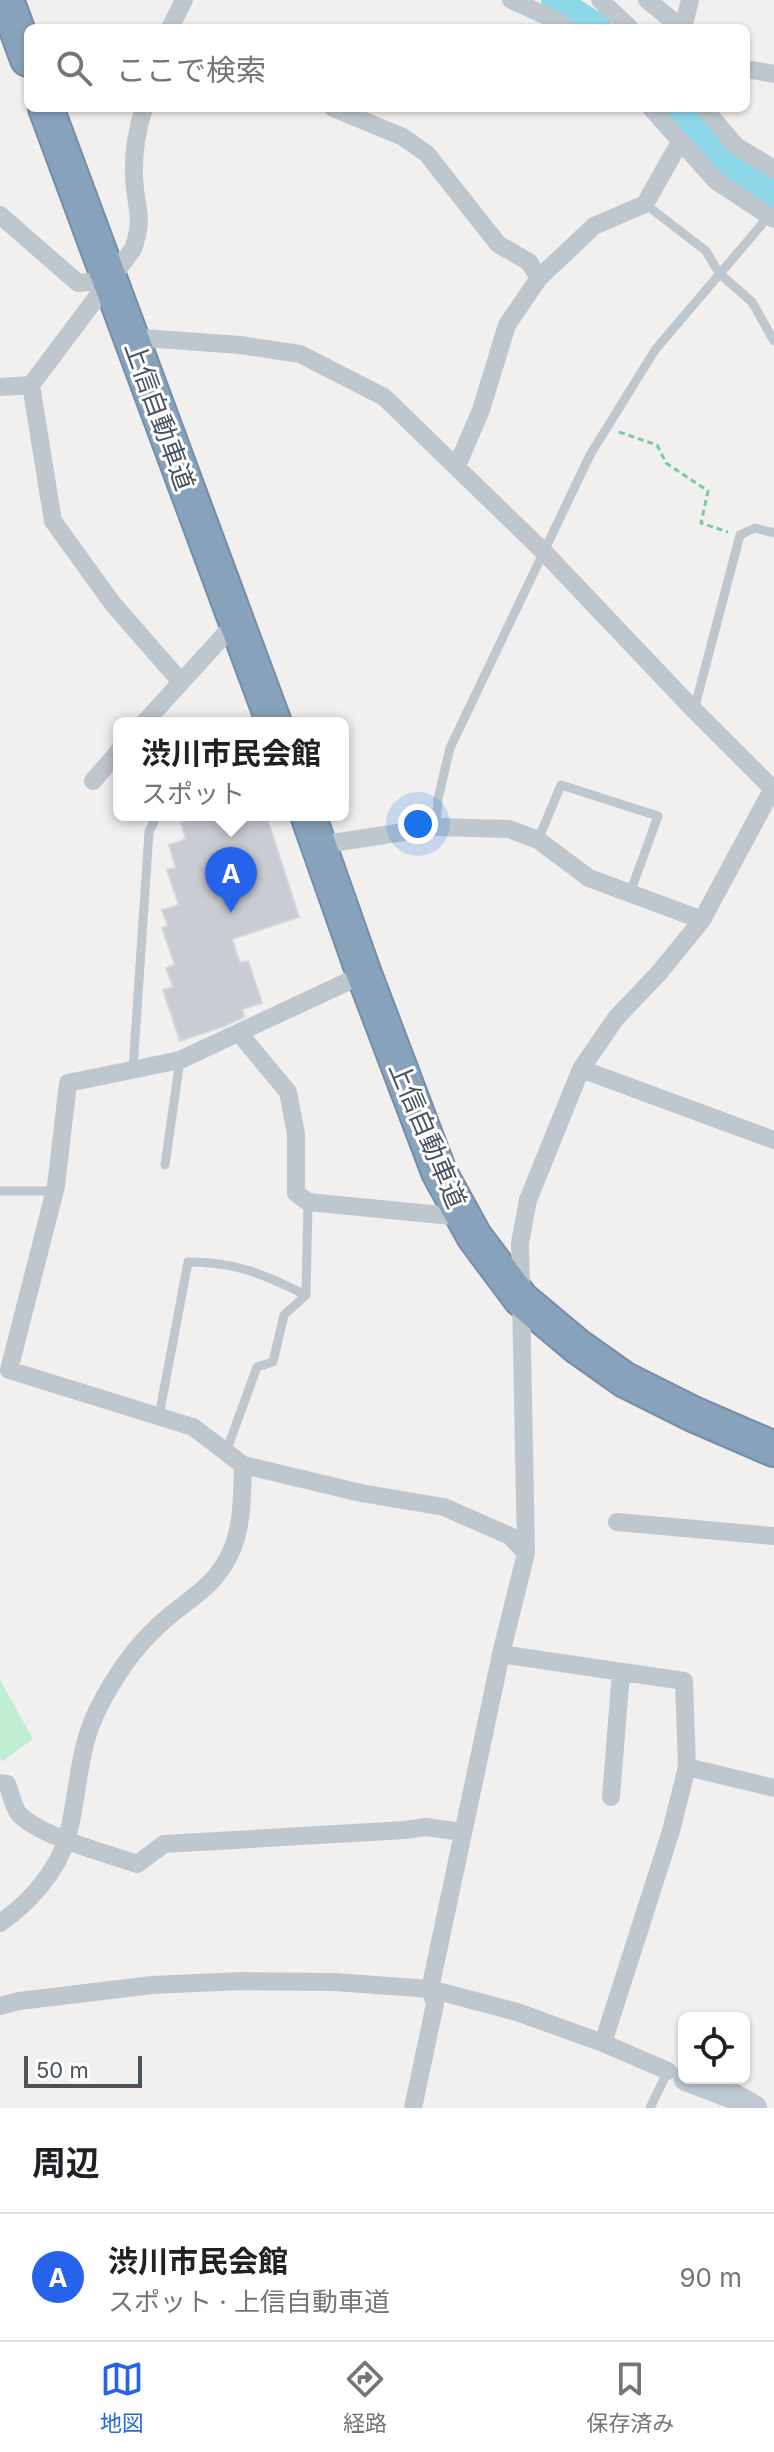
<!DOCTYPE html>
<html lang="ja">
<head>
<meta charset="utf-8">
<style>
	body { margin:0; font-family:Inter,"Noto Sans JP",sans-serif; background:#f2f2f2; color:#202124 }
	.controls { position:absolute; right:24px; bottom:24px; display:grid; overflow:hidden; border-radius:12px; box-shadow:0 2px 6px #0004 }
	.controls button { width:72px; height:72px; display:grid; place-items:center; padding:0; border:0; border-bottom:2px solid #e0e0e0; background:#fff; color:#202124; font:40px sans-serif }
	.scale { position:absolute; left:24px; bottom:20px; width:118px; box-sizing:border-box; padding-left:8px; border:4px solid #48535c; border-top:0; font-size:22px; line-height:28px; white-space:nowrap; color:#48535c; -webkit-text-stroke:6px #fff; paint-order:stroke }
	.you { position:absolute; left:418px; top:824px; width:28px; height:28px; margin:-20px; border:6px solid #fff; border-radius:50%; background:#1a73e8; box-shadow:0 0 0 12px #1a73e833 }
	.badge { display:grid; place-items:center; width:52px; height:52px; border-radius:50%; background:#2563eb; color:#fff; font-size:26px; font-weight:700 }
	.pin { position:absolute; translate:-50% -66px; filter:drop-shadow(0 2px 4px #0008) }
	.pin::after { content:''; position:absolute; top:42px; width:28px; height:24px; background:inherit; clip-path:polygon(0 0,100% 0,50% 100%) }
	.popup { position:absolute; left:113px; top:717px; width:236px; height:104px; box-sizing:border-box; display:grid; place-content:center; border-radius:12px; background:#fff; filter:drop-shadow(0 2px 6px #0005); font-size:26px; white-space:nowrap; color:#757577 }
	.popup b { font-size:30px; color:#202124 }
	.popup::after { content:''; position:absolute; left:50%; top:100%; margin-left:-16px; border:16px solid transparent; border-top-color:#fff }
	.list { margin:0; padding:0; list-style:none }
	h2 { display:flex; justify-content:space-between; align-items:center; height:104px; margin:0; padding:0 32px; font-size:34px }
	h2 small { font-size:26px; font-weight:400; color:#757577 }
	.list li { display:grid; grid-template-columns:52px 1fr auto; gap:24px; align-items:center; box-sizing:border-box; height:128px; padding:0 32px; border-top:2px solid #e0e0e0 }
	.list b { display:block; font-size:30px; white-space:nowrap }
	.list p { margin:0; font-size:26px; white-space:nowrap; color:#757577 }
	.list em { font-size:26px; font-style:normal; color:#757577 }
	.icon { flex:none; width:44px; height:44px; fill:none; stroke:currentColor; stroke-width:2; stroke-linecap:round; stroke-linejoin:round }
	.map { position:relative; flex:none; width:774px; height:2108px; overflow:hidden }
	.search { position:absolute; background:#fff; box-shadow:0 2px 6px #0004; left:24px; right:24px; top:24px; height:88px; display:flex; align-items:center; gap:20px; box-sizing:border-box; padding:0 28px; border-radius:12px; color:#757577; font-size:30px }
	.sheet { height:232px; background:#fff }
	nav { display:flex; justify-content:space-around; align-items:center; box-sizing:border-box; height:112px; border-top:2px solid #e0e0e0; background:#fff; font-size:22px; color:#757577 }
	nav a { display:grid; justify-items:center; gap:4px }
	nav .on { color:#2563eb }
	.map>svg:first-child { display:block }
</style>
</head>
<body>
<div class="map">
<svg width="774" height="2108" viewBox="0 0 774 2108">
	<rect width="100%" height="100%" fill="#f2efef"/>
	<!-- green -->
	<path fill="#bfeed1" d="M0 1680 33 1739 3 1761 0 1760Z"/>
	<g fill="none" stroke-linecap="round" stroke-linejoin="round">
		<!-- river -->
		<path stroke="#8ed7e9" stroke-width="28" d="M555 0 598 28
			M680 108 724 162 774 195"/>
	</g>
	<!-- building -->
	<path fill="#c9ccd2" stroke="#d3d6db" stroke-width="2" d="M187 815H266L299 917 232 939 240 963 248 961 262 1003 242 1009 244 1017 224 1026 180 1041 163 990 173 987 166 968 175 965 162 928 168 926 162 910 179 905 167 870 176 868 169 845 186 839 181 823 189 821Z"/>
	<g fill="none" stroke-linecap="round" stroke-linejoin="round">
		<!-- highway casing -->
		<g stroke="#748da8" stroke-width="38">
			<path id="highway" d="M6 0 28 59
				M46 108 274 723
				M308 815 364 974 439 1172 474 1236 521 1299 577 1346 625 1380 693 1414 774 1449"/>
		</g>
		<!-- path -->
		<path stroke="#78cba2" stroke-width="3" stroke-dasharray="6 4" stroke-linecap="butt" d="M619 432 657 445 666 463 708 491 701 523 728 532"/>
		<!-- lane -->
		<path stroke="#bec7ce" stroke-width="9" d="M645 204 706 251 719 273 752 302 774 341
			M694 710 740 535 755 528 774 533
			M436 827 438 799 450 748 590 455 655 350 769 216
			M538 840 561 785 658 816 630 893
			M133 1069 149 832 157 815
			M165 1165 180 1060
			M0 1191H55
			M159 1416 188 1262C237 1262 263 1274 306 1295
			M226 1452 257 1367 273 1362 284 1315 306 1295 308 1202
			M650 2108 668 2071"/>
		<!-- street -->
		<path stroke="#bec7ce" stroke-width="18" d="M511 0 558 21 567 28
			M600 0 630 28
			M647 0 682 28
			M170 28 184 0
			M683 28 690 0
			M746 69 774 74
			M333 108 403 137 427 154 498 244 529 262 539 278 507 325 481 410 457 466
			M651 108 716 181 774 219
			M704 108 736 146 774 169
			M0 215 78 283 111 280
			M539 278 594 226 645 204 680 142
			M130 337 240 345 300 354 384 397 544 552 694 710 774 790
			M31 385 53 521 113 604 181 682
			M0 387 31 385 133 249C145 216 135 208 134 176 133 153 137 130 144 108
			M144 723 236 622
			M93 781 119 751
			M319 845 436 827 509 829 538 840 589 878 702 920
			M364 974 180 1060 68 1083 56 1186 9 1370 193 1427 243 1465 361 1493 444 1507 510 1536 526 1553
			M239 1033 288 1092 296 1134V1193L308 1202 462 1217
			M581 1069 774 1140
			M617 1522 774 1536
			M501 1654 684 1681 687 1767 671 1831 603 2043
			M687 1767 774 1788
			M0 1783 7 1784C11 1793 13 1807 19 1814 41 1837 106 1853 137 1864L164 1844 405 1830 426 1827 462 1832
			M611 1797 621 1672
			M0 1923C28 1904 57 1872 67 1838 79 1795 77 1750 98 1709 113 1679 133 1649 158 1626 185 1600 213 1590 230 1554 243 1527 242 1494 243 1465
			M0 2006 19 2001 152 1985 242 1981 335 1982 430 1989 517 2012 603 2043 668 2071
			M413 2108 435 2004 430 1989 501 1654 526 1553 520 1243 528 1200 581 1069 616 1018 658 974 702 920 772 790"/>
		<!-- secondary -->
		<path stroke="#bec8d2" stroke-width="26" d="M686 2078 733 2096 754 2108"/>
		<!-- highway -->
		<use href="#highway" stroke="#89a2bc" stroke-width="34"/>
	</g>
	<g text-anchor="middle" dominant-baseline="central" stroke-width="6" stroke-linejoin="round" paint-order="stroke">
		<!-- street labels -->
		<g font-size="26" fill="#48535c" stroke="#fff">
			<text transform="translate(160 416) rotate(70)">上信自動車道</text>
			<text transform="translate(428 1135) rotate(67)">上信自動車道</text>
		</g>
	</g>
</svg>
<div class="controls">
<button><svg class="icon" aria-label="locate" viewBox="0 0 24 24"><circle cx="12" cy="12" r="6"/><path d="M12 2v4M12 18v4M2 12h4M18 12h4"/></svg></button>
</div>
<div class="scale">50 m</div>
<div class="you"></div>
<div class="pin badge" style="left:231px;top:913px">A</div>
<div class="popup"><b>渋川市民会館</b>スポット</div>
<div class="search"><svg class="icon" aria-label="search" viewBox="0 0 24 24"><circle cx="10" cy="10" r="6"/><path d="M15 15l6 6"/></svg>ここで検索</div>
</div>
<section class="sheet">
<h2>周辺<small></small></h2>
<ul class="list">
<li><span class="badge">A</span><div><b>渋川市民会館</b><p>スポット · 上信自動車道</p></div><em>90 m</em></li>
</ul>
</section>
<nav>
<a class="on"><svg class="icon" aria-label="map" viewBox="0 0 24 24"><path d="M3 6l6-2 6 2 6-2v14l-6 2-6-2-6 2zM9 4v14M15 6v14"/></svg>地図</a>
<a><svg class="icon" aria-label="directions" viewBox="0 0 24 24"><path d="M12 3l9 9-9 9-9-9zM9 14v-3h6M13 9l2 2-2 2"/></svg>経路</a>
<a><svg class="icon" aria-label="saved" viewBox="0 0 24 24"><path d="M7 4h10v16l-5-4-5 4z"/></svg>保存済み</a>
</nav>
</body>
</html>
